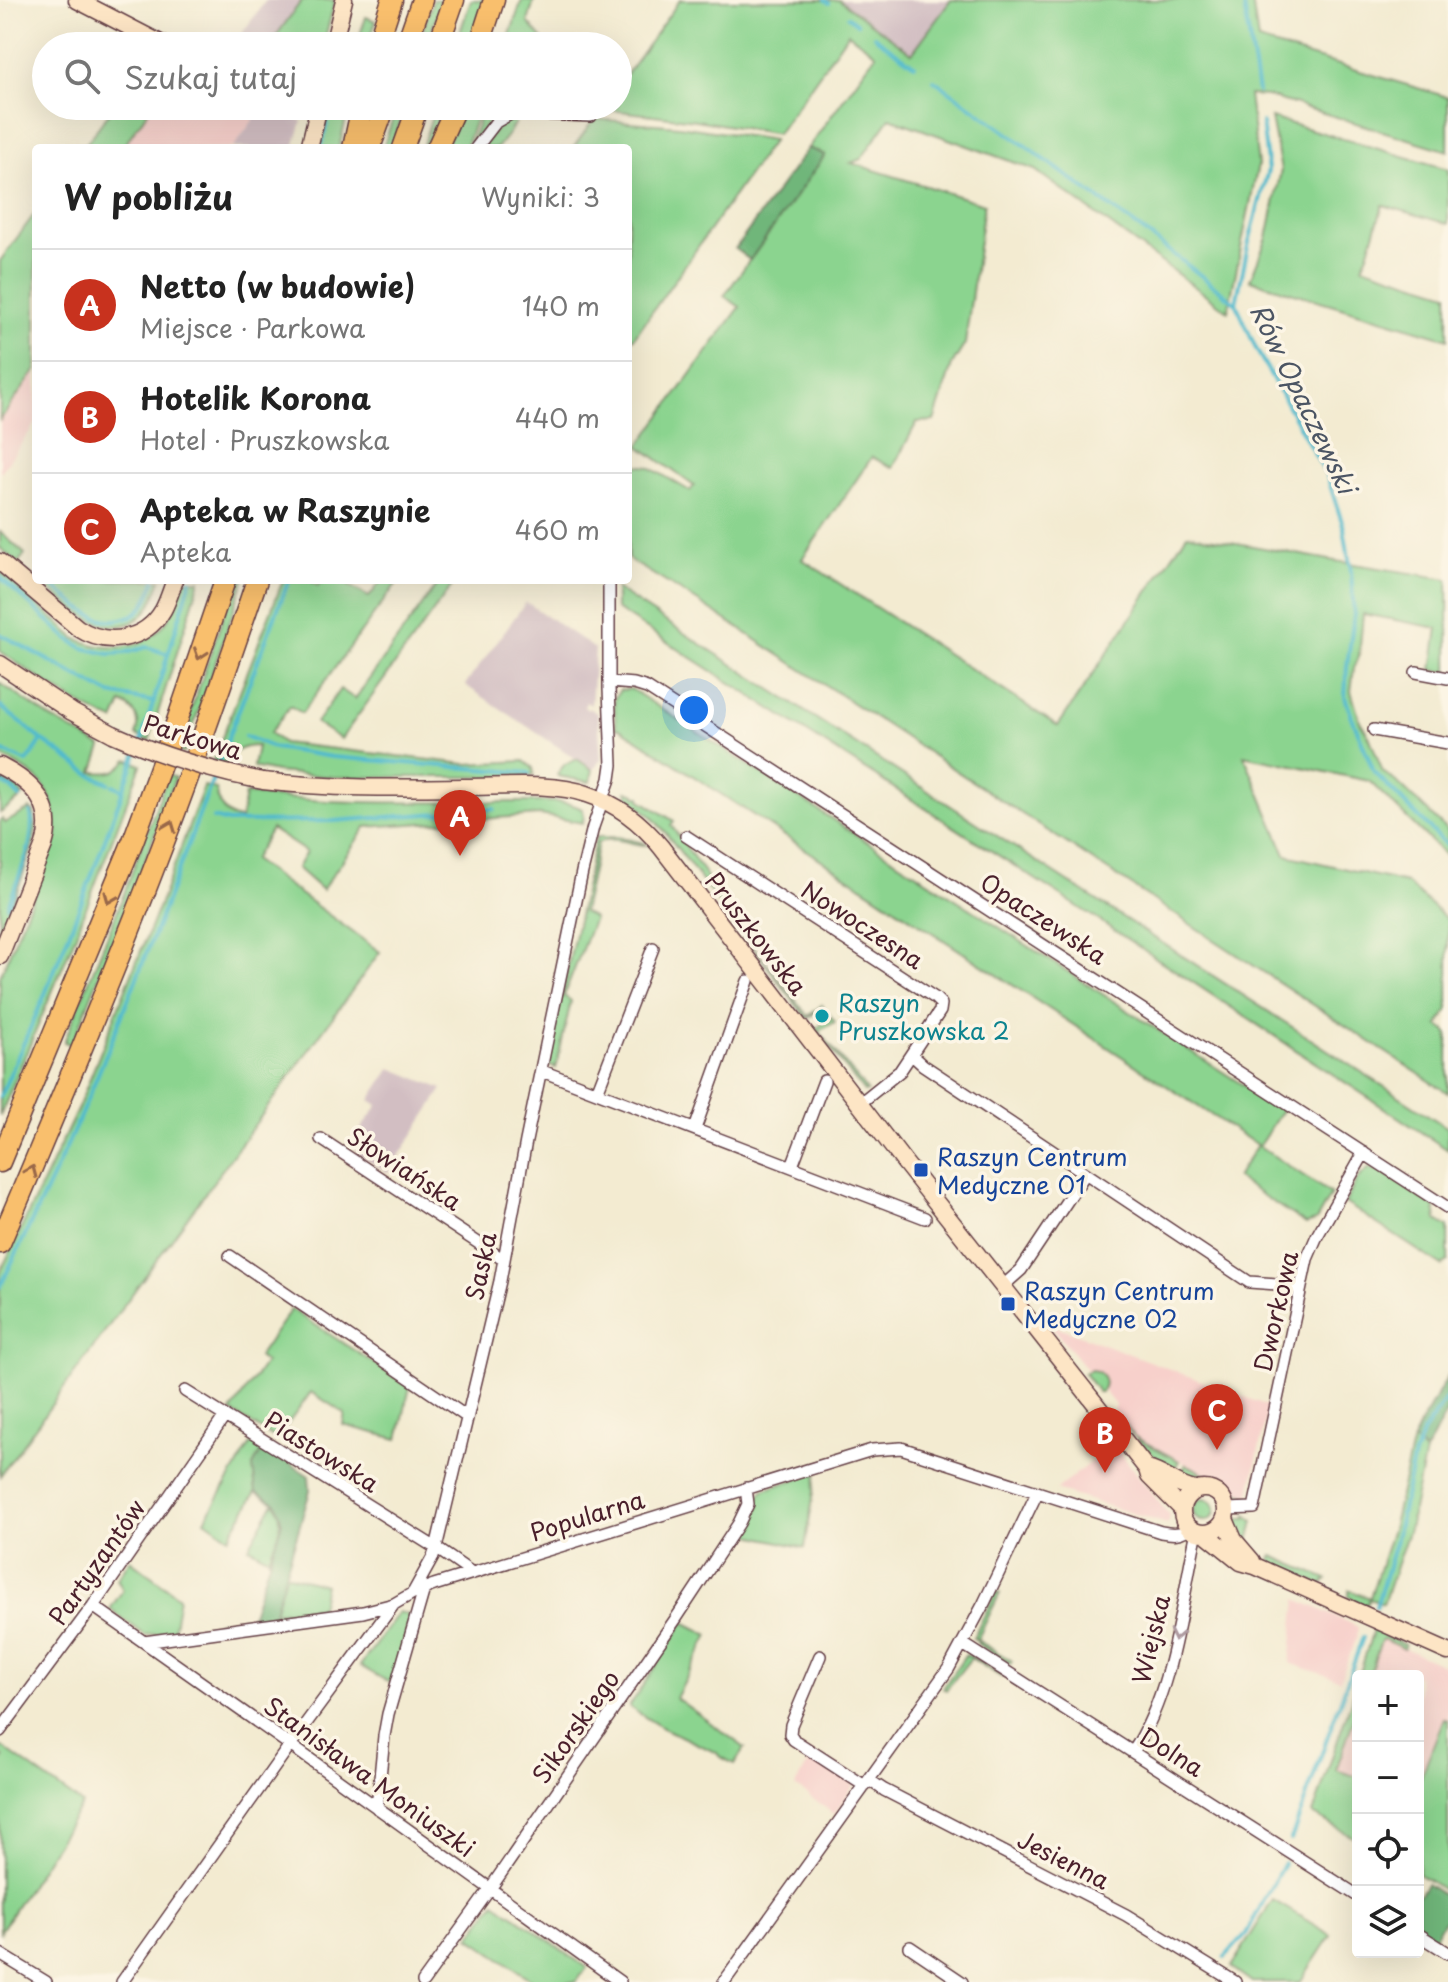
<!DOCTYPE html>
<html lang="pl">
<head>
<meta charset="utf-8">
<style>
	body { margin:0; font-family:"Playpen Sans",sans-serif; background:#f2f2f2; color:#222 }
	.controls { position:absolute; right:24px; bottom:24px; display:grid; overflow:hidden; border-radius:8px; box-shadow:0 8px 32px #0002 }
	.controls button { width:72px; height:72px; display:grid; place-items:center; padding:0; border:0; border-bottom:2px solid #e0e0e0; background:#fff; color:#222; font:40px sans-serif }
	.you { position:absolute; left:694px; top:710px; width:28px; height:28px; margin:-20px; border:6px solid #fff; border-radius:50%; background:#1a73e8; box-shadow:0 0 0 12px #1a73e833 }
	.badge { display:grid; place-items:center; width:52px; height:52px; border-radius:50%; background:#c8321e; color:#fff; font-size:26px; font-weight:700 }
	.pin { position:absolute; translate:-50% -66px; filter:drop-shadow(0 2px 4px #0008) }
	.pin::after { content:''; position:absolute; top:42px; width:28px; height:24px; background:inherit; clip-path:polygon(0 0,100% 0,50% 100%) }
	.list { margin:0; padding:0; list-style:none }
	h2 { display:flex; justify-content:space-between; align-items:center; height:104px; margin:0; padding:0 32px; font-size:34px }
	h2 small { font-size:26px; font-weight:400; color:#767676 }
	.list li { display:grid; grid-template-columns:52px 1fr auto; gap:24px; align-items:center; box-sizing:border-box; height:112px; padding:0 32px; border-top:2px solid #e0e0e0 }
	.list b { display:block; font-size:30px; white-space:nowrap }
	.list p { margin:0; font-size:26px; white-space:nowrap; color:#767676 }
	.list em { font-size:26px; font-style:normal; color:#767676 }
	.icon { flex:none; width:44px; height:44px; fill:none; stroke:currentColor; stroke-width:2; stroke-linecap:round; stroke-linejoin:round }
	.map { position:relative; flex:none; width:1448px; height:1982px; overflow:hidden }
	.search { position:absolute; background:#fff; box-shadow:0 8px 32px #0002; left:32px; top:32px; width:600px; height:88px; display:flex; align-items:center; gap:20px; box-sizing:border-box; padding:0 28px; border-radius:44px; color:#767676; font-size:30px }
	.panel { position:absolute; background:#fff; box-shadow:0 8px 32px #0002; left:32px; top:144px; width:600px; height:440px; border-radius:8px }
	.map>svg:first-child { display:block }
</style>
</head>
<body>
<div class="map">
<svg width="1448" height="1982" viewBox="0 0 1448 1982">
	<rect width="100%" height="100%" fill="#fcf5e5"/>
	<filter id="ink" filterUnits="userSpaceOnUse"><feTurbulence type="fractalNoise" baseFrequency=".0125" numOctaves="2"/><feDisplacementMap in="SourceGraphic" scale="16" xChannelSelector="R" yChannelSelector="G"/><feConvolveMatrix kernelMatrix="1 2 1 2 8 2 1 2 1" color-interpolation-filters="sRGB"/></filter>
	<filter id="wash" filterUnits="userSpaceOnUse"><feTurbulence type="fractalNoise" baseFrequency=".006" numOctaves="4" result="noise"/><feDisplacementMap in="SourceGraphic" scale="32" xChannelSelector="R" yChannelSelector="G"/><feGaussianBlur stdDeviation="1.8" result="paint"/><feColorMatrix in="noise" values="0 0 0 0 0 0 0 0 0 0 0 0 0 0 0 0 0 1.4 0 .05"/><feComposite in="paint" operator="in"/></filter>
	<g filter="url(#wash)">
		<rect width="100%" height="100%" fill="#f3ebd1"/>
		<!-- built -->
		<path fill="#f7d0cb" d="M152 106H263L233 148H122Z
			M36 370V423L0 473V420Z
			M1050 1324 1268 1406 1249 1497 1135 1437 1113 1410 1115 1405Z
			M1113 1444 1169 1515 1167 1524 1056 1490Z
			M1297 1599 1358 1627 1357 1637 1340 1680 1290 1663Z
			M1383 1639 1448 1667V1859L1418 1874V1676H1369L1381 1641Z
			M1358 1707V1840L1336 1770Z
			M812 1758 854 1785 834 1814 795 1786Z"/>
		<!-- industrial -->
		<path fill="#d2bec2" d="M266 0H302L269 46H233Z
			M839 0H951L912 53Z
			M263 106H267L302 121 294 148H233Z
			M526 602 595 649 591 705 586 702 584 707 588 710 589 708 598 714 601 759 593 770 465 685Z
			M391 1068 443 1089 388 1173 357 1153 353 1140 378 1105 370 1100Z"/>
		<!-- green -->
		<path fill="#8bd48f" stroke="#6a7a5d" stroke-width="2" d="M302 0H335L323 46H269Z
			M433 0H442L431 32 423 30Z
			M471 0H484L470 46 457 41Z
			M522 0H534L528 22 542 38 536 46H506Z
			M680 0H839L912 53 951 0H1252L1258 41 1448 97V151L1267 96 1249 95 1258 165 1228 311 1035 170 890 118 861 159 851 163 984 204 965 344 952 365 934 421 917 422 893 468 872 457 802 559 1058 726 1187 534 1335 561 1448 579V672L1432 670 1438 628 1363 614 1359 657 1354 668 1351 691 1360 721 1369 736 1383 772 1400 785 1448 831V858L1369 781 1244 755 1286 855 1406 883 1448 920V1010L1438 1025 1448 1033V1093L697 601 628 559V479L637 465 649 467 690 491 694 486 639 446 740 307 724 296 825 155 808 148 876 54 848 33 777 134 696 120 601 109 603 106H618V86Z
			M366 17 376 21 368 46H356Z
			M114 106H152L122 148H83Z
			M327 106H349L339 148H316Z
			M397 106H406L391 148H383Z
			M435 106H446L429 142 422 148Z
			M465 106H480L465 148H444Z
			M484 106C494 106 499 110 509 110 491 116 480 132 469 147Z
			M519 115 509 133 497 148H481L498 126Z
			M1271 118 1448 169V224L1383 205 1368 254 1362 266 1448 293V339L1250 280 1267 238 1281 170Z
			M594 119 679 126 773 140 633 339 628 336V148H573Z
			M36 212V370L0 420V261Z
			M0 532 25 554 18 563 0 548Z
			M0 571 75 638C112 655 154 650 173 610 178 601 180 590 184 580H200L149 741 136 735C142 721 135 709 122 703L114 721C72 703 37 677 0 651Z
			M38 580H161C157 590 154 601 148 609 113 652 66 603 38 580Z
			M236 580H244L184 753 177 751Z
			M283 580H310L318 586 323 580H339L369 597 382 580H399L302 713 290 706 270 733 283 743 466 764 524 761 533 768 534 774 527 777H333L276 772 253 767 257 746C242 746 232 751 226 764L213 761Z
			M440 580H456L341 739 316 723 340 689 355 699Z
			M616 589 1448 1128V1150L1083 910 616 609Z
			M0 683 52 719 102 747 93 772C109 773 116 775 128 759L141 765 71 947 0 1116V977L57 837C54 787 44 778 0 756Z
			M631 689 1277 1107H1284L1259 1146 1331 1194 1316 1221 1306 1224 1236 1178 1257 1145 620 728H616L614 699 620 690Z
			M577 759 593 770 590 782 558 776 557 774 565 764Z
			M168 775 175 778 144 863 72 1045 64 1042 119 907Z
			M0 778 19 789 23 795 20 799 0 813Z
			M204 786 216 789C218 804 224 818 241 819L245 794C338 806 432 802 526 802 545 802 565 799 582 809L584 814 583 823 540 815 366 827 322 890 297 868 306 852 271 829 253 860 380 952 0 1476V1273L78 1108 162 898Z
			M627 791 636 794V796H641V800L674 821 671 825 714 887 735 923 808 1016 822 1005 835 1022 819 1031 867 1091 864 1092 815 1029 830 1019 822 1008 807 1019 665 832 651 816 630 799Z
			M30 809 34 812 36 828 33 846 0 939V821L2 819 5 823Z
			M596 837H618L644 843 646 845C630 845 613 834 598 843L583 912 594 918 564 996 571 1001 556 1068 547 1064Z
			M1369 1168 1380 1170 1435 1207 1437 1220 1448 1227V1261L1442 1266 1345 1203 1358 1178Z
			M291 1309 410 1387 398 1439 343 1425 345 1414 311 1392 277 1439 231 1412 265 1363 258 1357Z
			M1091 1370C1103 1371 1109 1382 1101 1392H1098L1084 1373Z
			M1123 1422 1135 1437 1179 1461 1174 1470C1153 1458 1137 1441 1123 1422Z
			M253 1440 264 1446 253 1466 256 1492 229 1537 205 1520Z
			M1413 1440 1425 1452 1409 1529 1383 1604 1370 1599 1366 1606 1349 1597V1590L1370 1598 1392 1529Z
			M1186 1464 1249 1497 1248 1501 1235 1500C1220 1477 1209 1481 1184 1479L1186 1475 1181 1473Z
			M817 1472 805 1548 742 1533 753 1517 757 1509V1499L763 1490Z
			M1193 1510a11 11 0 1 1 22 0a11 11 0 1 1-22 0Z
			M274 1502C287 1520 276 1539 269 1558L249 1547Z
			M1247 1515 1254 1521 1248 1545 1241 1539 1235 1524 1238 1519H1246Z
			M1273 1556 1327 1579 1321 1585 1273 1564 1271 1560Z
			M130 1560 179 1597 173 1632 145 1635 110 1609 123 1590 117 1579Z
			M285 1574 325 1585 320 1607 274 1612Z
			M996 1592 1000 1593 977 1640 1012 1661 1010 1664 978 1644 976 1639 973 1638Z
			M399 1612 411 1616 392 1684 360 1666Z
			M684 1622 709 1635 676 1698 745 1748 734 1764 719 1756 717 1753 661 1727 629 1707Z
			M1373 1630 1405 1645 1404 1649 1383 1639 1381 1641 1369 1676H1359Z
			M965 1655 971 1656 1002 1675 1001 1677 971 1658 946 1690 943 1688Z
			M1358 1680V1707L1336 1770 1358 1777V1840L1313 1814Z
			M1444 1718 1448 1720V1893L1418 1874V1784Z
			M2 1747 82 1804 0 1932V1764L4 1758 0 1754Z
			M1273 1900 1331 1935 1300 1982H1252L1231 1967Z
			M495 1902 587 1968 576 1982H534L470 1937Z"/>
		<!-- forest -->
		<path fill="#70b67a" stroke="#5d6a52" stroke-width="2" d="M808 148 825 155 750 260 735 249Z
			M1448 1376V1410L1425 1452 1413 1440 1422 1421Z
			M264 1446 309 1476 310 1491 274 1612 320 1607 319 1613 216 1625V1622L251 1617 282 1522 276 1503 256 1492 253 1466Z
			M1426 1884 1448 1898V1915L1434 1937 1418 1927V1896Z"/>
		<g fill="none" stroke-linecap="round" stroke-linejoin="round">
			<!-- stream -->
			<path stroke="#50bacd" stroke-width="4" d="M825 0 829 3
				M1243 0 1258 92
				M848 17 857 24
				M874 36 914 65
				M934 80 1145 232 1236 303
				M1262 123 1268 170 1248 246 1236 303 1256 349 1327 476 1344 528 1351 572 1354 615 1347 666 1345 697 1352 717 1374 772 1448 847
				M321 148 327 123
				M0 577 67 638 83 648 109 654 125 653 147 647 168 654
				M48 582C69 598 96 629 125 618 133 616 141 611 145 603 150 596 152 588 155 580
				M0 634 110 694 154 702
				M0 706 42 740 91 775 109 783
				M245 736 274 748 332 757 529 773
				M141 742 191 580
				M0 750 27 762 42 740
				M218 764 289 580
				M0 782 11 788 20 797
				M113 785 123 790
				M213 818 228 822 334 821 494 809
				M8 906C18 876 36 844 31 813
				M0 1097 43 999 87 888 138 750
				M0 1287C30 1225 61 1162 88 1098 133 991 174 882 215 773
				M1376 1607 1395 1543 1414 1456 1423 1432 1448 1396
				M1291 1840 1363 1637
				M1225 1957 1246 1934 1284 1863"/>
		</g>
	</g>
	<g filter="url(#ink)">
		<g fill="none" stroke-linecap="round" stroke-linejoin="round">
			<!-- street casing -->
			<g stroke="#633e44" stroke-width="14">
				<path id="street" d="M476 148 496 122 512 113 591 116
					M1416 672 1448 678
					M609 682 634 684 647 688 1448 1208
					M1374 730 1448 743
					M686 836 935 998 941 1004 940 1011 900 1071 859 1104
					M912 1055 923 1065 1249 1282 1277 1284 1300 1289
					M542 1071 925 1218
					M597 1092 653 948
					M695 1129 748 981
					M321 1139 504 1260
					M792 1166 824 1081
					M230 1256 467 1417
					M1003 1286 1021 1270 1085 1174
					M185 1391 436 1548 472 1573
					M1226 1509 1254 1508 1307 1259 1317 1236 1364 1153
					M413 1593 433 1557 436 1548 500 1281 526 1141 582 872 593 827 610 779 612 765 609 688V580
					M93 1606 290 1745 620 1982
					M144 1642 363 1612 394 1604 413 1593 434 1585 872 1450 901 1448 1161 1532C1172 1534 1182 1535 1189 1527
					M963 1644 1358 1896
					M820 1656 791 1725 790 1734 794 1740 865 1786
					M0 1731 93 1606 225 1416
					M1133 1752C1174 1690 1181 1603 1197 1531
					M869 1780 884 1790 1126 1915 1235 1982
					M377 1808 384 1736 388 1714 424 1589
					M1418 1934 1448 1953
					M910 1947 962 1982
					M0 1954 46 1982
					M122 1982 290 1745 394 1604
					M423 1982 490 1889 677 1617 739 1523 748 1504 746 1488
					M724 1982 949 1668 984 1603 1037 1493"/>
			</g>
			<!-- secondary casing -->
			<g stroke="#633e44" stroke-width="19">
				<path id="secondary" d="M77 0 166 46
					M333 46 344 0
					M309 148 319 106
					M0 562 78 628C107 647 145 641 163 610 168 601 171 590 175 580
					M0 664 72 712 113 734
					M0 766C33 783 56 805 44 845L0 956
					M263 781C330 789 398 788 465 787 501 787 554 782 587 794 618 804 641 822 661 847L905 1163 1147 1469 1149 1476 1182 1509
					M1147 1469C1165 1473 1177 1487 1195 1490
					M1182 1511a22 22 0 1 1 44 0a22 22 0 1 1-44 0Z
					M1225 1519 1234 1540 1252 1561
					M1205 1533 1241 1562 1255 1566 1448 1652"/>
			</g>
			<!-- highway casing -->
			<g stroke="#633e44" stroke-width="23">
				<path id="highway" d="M377 46 392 0
					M406 46 422 0
					M438 46 454 0
					M479 46 494 0
					M353 148 362 106
					M370 148 385 106
					M403 148 418 106
					M437 148 456 106
					M0 1162 133 841 175 727 225 580
					M0 1243C59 1105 117 967 170 826 201 745 229 662 257 580"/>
			</g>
			<!-- street -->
			<use href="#street" stroke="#fff" stroke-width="11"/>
			<!-- secondary -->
			<use href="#secondary" stroke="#fde5c5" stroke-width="16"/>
			<!-- highway -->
			<use href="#highway" stroke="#f9bf6d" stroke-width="20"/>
			<!-- secondary-bridge casing -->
			<g stroke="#633e44" stroke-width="19" stroke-linecap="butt">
				<path id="secondary-bridge" d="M113 734C162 756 210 771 263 781"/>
			</g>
			<!-- secondary-bridge -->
			<use href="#secondary-bridge" stroke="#fde5c5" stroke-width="16"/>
		</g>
		<!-- one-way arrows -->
		<defs><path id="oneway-chevron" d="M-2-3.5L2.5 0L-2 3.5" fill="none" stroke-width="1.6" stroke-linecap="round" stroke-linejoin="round" transform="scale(2)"/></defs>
		<g stroke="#996749">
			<use href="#oneway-chevron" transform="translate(200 654) rotate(109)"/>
			<use href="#oneway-chevron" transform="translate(170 826) rotate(-69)"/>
			<use href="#oneway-chevron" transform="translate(110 898) rotate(112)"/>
			<use href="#oneway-chevron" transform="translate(31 1171) rotate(-67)"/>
		</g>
		<use stroke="#ae9aa0" href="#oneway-chevron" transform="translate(1176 1635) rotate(102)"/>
	</g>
	<!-- markers -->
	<circle fill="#0f9aa8" stroke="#fcf5e5" stroke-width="3" cx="822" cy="1016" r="8"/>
	<g fill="#1a4fb4" stroke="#fcf5e5" stroke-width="3">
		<rect x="913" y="1162" width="16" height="16" rx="4"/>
		<rect x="1000" y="1296" width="16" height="16" rx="4"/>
	</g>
	<g text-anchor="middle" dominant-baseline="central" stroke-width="7" stroke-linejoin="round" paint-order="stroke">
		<!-- street labels -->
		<g font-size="24" fill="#4a1f2b" stroke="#fcf5e5">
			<text transform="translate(193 736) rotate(17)">Parkowa</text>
			<text transform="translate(1044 918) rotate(33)">Opaczewska</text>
			<text transform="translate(863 924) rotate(33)">Nowoczesna</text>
			<text transform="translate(757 933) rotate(52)">Pruszkowska</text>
			<text transform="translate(405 1168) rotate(33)">Słowiańska</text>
			<text transform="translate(480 1266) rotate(-78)">Saska</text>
			<text transform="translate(1275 1311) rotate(-77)">Dworkowa</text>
			<text transform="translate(322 1451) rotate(32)">Piastowska</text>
			<text transform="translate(587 1515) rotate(-17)">Popularna</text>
			<text transform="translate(96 1562) rotate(-55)">Partyzantów</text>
			<text transform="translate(1150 1639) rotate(-76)">Wiejska</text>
			<text transform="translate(575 1726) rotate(-55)">Sikorskiego</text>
			<text transform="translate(1172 1751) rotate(32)">Dolna</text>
			<text transform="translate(370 1776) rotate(36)">Stanisława Moniuszki</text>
			<text transform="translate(1064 1859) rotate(27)">Jesienna</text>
		</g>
		<!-- culture labels -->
		<g font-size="24" fill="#0d838f" stroke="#fcf5e5" text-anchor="start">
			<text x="838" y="1002">Raszyn<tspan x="838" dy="28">Pruszkowska 2</tspan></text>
		</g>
		<!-- transit labels -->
		<g font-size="24" fill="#164399" stroke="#fcf5e5" text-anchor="start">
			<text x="937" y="1156">Raszyn Centrum<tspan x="937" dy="28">Medyczne 01</tspan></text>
			<text x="1024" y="1290">Raszyn Centrum<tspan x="1024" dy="28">Medyczne 02</tspan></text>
		</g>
		<!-- water labels -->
		<g font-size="26" font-style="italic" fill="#4c5564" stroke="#fcf5e5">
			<text transform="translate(1304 398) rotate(64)">Rów Opaczewski</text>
		</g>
	</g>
</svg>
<div class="controls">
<button>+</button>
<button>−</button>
<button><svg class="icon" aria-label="locate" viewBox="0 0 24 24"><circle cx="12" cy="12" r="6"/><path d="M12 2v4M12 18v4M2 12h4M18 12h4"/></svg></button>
<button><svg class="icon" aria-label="layers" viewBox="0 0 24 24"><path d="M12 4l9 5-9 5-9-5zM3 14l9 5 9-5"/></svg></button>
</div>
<div class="you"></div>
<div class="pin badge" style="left:460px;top:856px">A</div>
<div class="pin badge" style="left:1105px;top:1473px">B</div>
<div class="pin badge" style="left:1217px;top:1450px">C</div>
<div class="search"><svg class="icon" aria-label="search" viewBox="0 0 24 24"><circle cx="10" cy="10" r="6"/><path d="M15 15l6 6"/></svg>Szukaj tutaj</div>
<section class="panel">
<h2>W pobliżu<small>Wyniki: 3</small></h2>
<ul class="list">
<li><span class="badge">A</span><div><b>Netto (w budowie)</b><p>Miejsce · Parkowa</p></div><em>140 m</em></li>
<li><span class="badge">B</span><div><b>Hotelik Korona</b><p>Hotel · Pruszkowska</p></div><em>440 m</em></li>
<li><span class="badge">C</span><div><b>Apteka w Raszynie</b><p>Apteka</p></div><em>460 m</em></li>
</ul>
</section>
</div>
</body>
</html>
